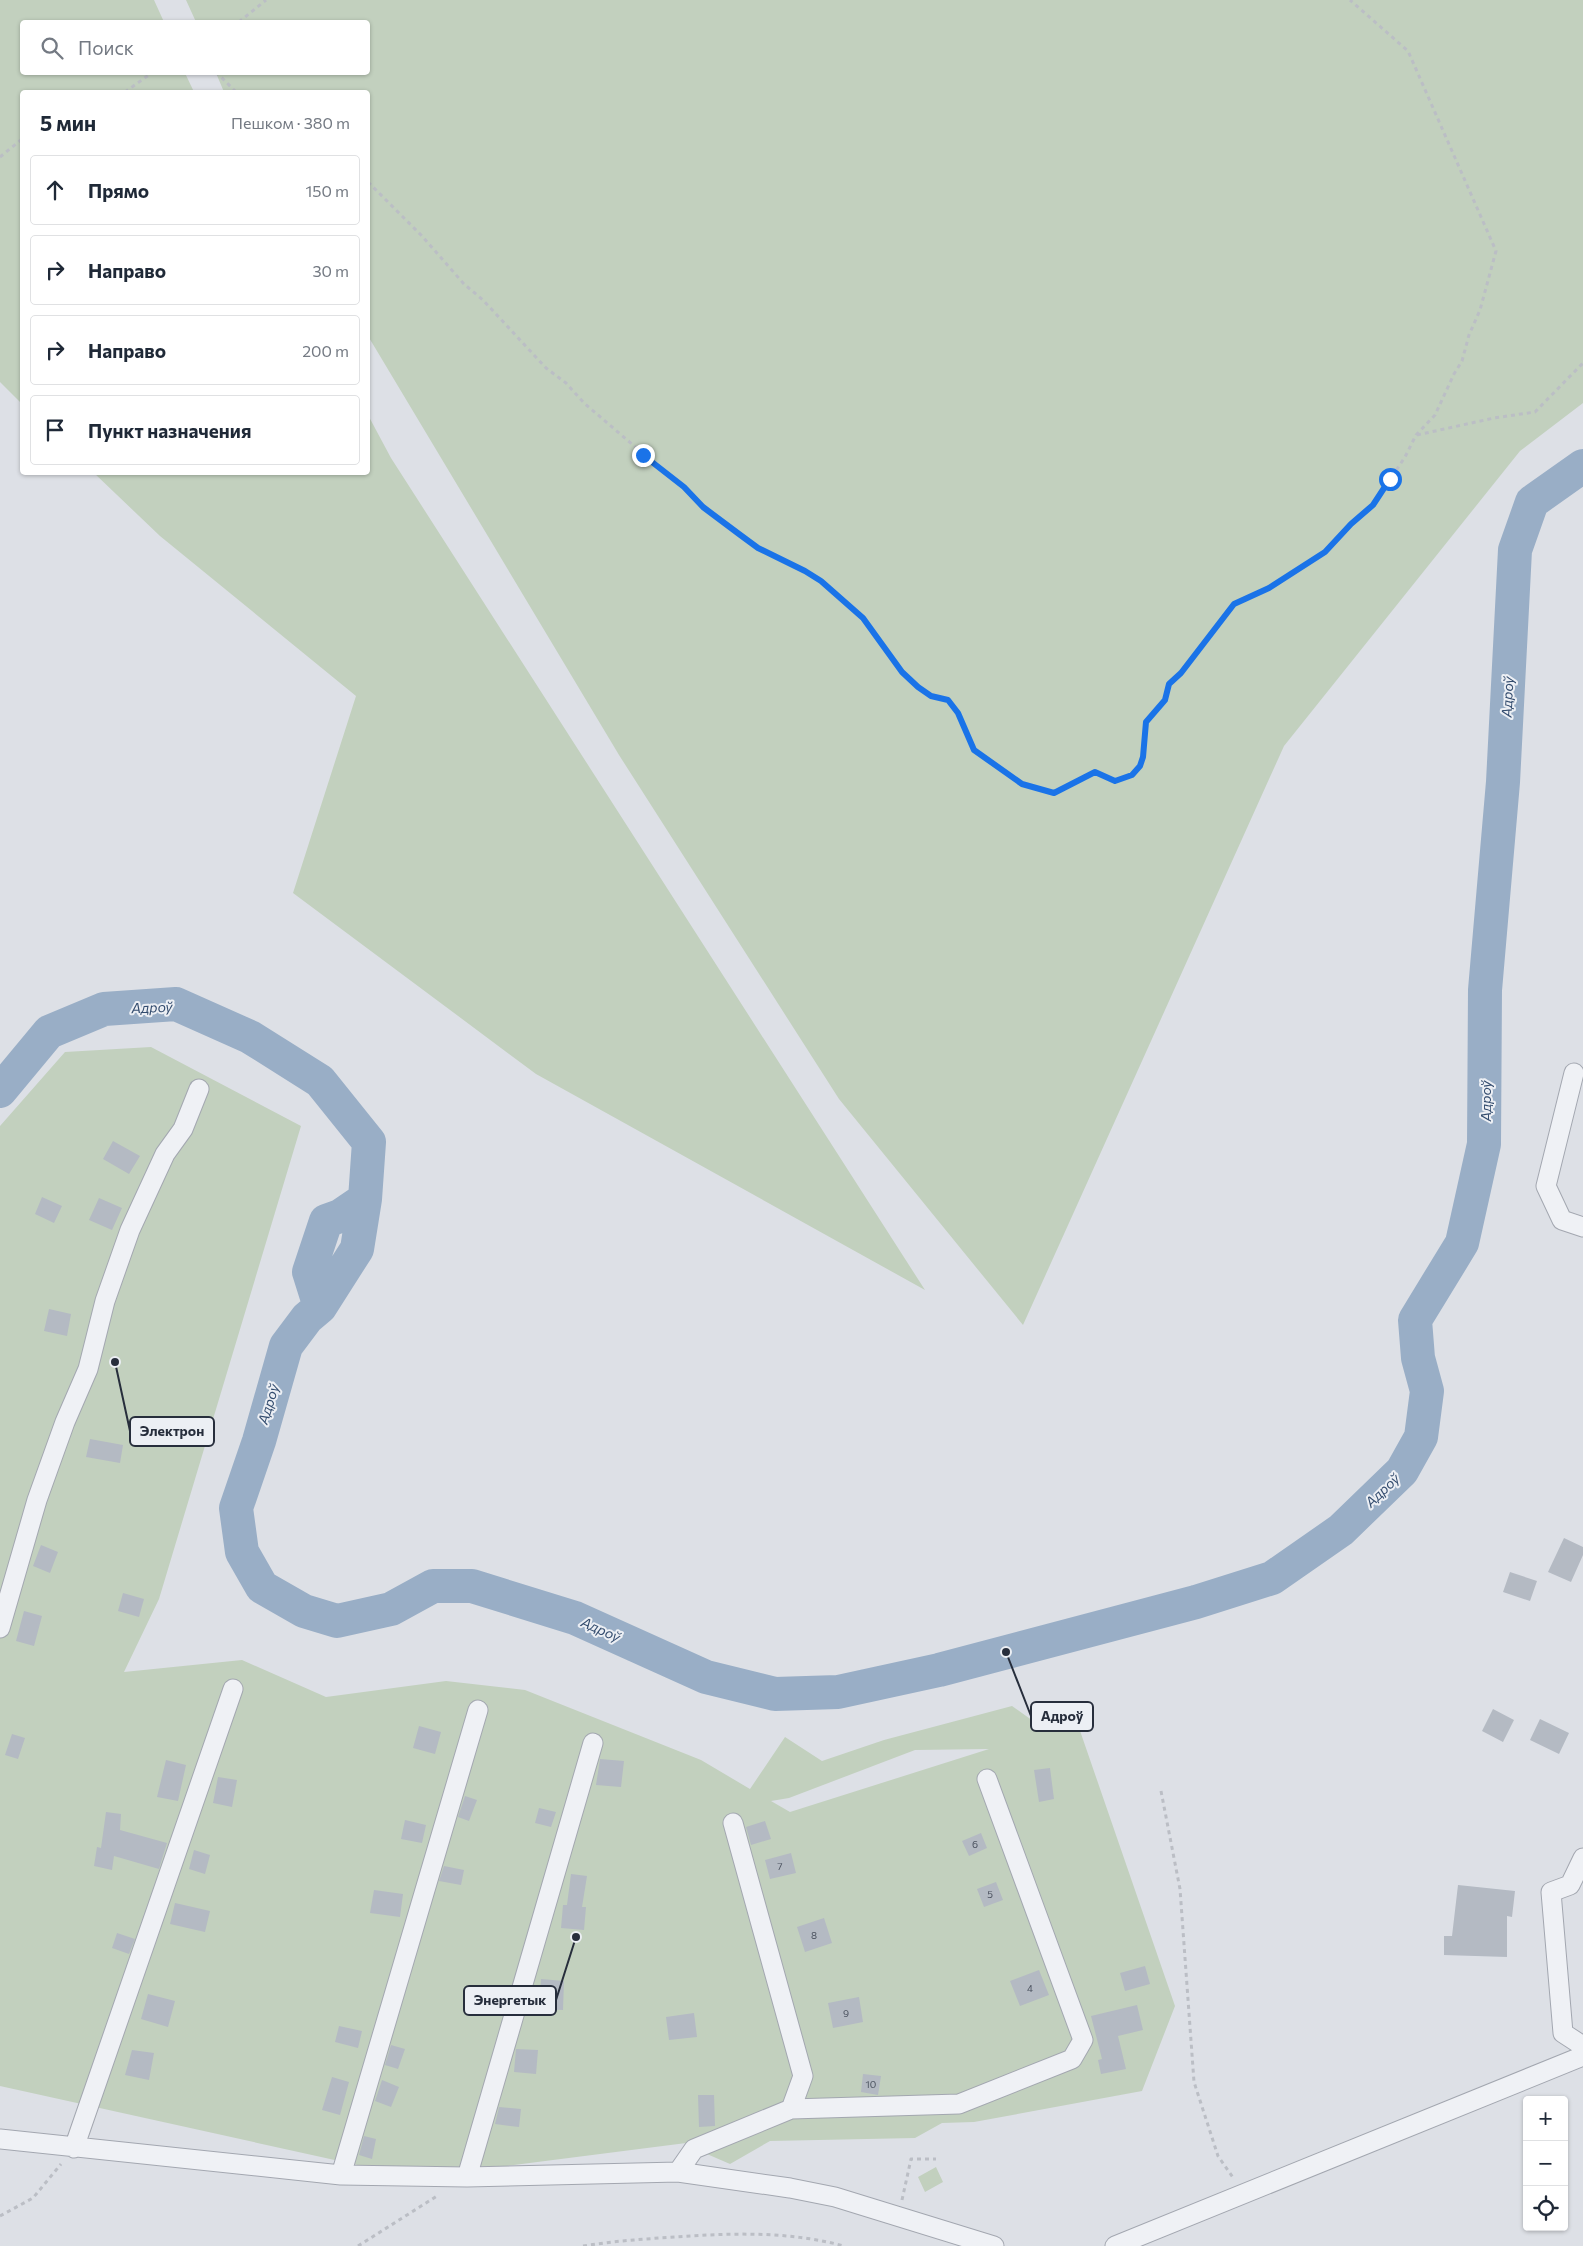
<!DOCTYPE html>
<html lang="ru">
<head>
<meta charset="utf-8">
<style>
	body { margin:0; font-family:Commissioner,sans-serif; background:#f2f2f3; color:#1f2937 }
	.controls { position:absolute; right:15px; bottom:15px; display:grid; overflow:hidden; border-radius:5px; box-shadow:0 1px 4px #0004 }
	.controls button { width:45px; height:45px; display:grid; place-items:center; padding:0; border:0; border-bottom:1px solid #e0e1e3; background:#fff; color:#1f2937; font:25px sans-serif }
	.stop { position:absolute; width:15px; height:15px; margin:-11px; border:4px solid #1a73e8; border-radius:50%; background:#fff }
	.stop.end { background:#1a73e8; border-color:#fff; box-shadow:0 1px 5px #0008 }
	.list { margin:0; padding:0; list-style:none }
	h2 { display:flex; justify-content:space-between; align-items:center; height:65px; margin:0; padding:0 20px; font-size:21px }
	h2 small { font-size:16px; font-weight:400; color:#747a83 }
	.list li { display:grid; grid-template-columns:32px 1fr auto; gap:15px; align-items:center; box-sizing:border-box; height:70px; margin:0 10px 10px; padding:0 10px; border:1px solid #e0e1e3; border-radius:5px }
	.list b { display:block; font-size:19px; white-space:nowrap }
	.list em { font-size:16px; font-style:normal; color:#747a83 }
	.icon { flex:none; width:28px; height:28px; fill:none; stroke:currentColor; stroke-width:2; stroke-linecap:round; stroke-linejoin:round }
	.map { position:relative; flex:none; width:1583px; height:2246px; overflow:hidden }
	.search { position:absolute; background:#fff; box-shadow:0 1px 4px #0004; left:20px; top:20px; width:350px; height:55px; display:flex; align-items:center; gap:12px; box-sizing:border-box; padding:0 18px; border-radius:5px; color:#747a83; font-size:19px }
	.panel { position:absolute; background:#fff; box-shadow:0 1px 4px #0004; left:20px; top:90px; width:350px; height:385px; border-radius:5px }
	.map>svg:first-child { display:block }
</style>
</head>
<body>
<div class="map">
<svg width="1583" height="2246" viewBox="0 0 1583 2246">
	<rect width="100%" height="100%" fill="#dde0e6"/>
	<!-- green -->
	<path fill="#c2d0be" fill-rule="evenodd" d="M0 0H154L164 22H22V72L185 73 194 92H22V404L0 382Z
		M186 0H1583V403L1520 451 1284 746 1023 1325 839 1099 619 755 368 336V92H224L216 73 368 72V22H196Z
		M368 415 391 458 925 1290 536 1074 293 893 356 696 160 536 94 473 368 472Z
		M151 1047 301 1126 159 1599 124 1672 242 1660 326 1697 446 1681 525 1690 701 1760 750 1789 785 1737 822 1761 884 1740 1012 1706 1047 1731 1077 1722 1175 2006 1142 2091 974 2122 942 2123 915 2138 770 2141 730 2164 700 2151 741 2136 507 2166 371 2168 0 2086V1126L65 1052ZM989 1749 790 1812 771 1801 789 1798 915 1750Z
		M936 2167 943 2182 925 2192 918 2177Z"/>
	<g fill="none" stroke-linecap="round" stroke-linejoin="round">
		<!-- river -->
		<path stroke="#99aec6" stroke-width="34" d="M0 1091 49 1032 104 1009 176 1004 250 1037 320 1081 369 1142 365 1199 357 1249 320 1307 307 1318 286 1346 259 1441 236 1508 242 1552 262 1587 304 1611 337 1621 391 1609 433 1586H472L575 1618 706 1677 775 1694 838 1692 939 1670 1196 1602 1272 1578 1341 1530 1402 1471 1421 1437 1427 1391 1418 1358 1415 1320 1462 1243 1484 1144 1485 990 1503 782 1515 550 1532 502 1583 466
			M320 1307 309 1272 326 1221 340 1216 365 1199"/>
	</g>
	<!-- building -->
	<path fill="#b4bac3" d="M113 1141 140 1156 129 1174 103 1159Z
		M42 1197 62 1206 54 1223 35 1214Z
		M99 1198 122 1208 112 1230 89 1220Z
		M49 1309 71 1314 67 1336 44 1331Z
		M90 1439 123 1445 120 1463 86 1457Z
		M1564 1538 1583 1547V1555L1571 1582 1548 1572Z
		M41 1545 58 1552 50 1573 33 1566Z
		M1510 1572 1537 1581 1530 1601 1503 1592Z
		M123 1593 144 1599 139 1617 118 1611Z
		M24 1611 42 1616 34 1646 16 1641Z
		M1493 1709 1514 1720 1503 1742 1482 1731Z
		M1540 1719 1569 1733 1559 1754 1530 1740Z
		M419 1726 441 1732 435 1754 413 1748Z
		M12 1734 25 1738 18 1759 5 1755Z
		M600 1759 624 1761 621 1787 596 1785Z
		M166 1760 186 1765 178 1801 157 1797Z
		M1050 1768 1054 1799 1039 1802 1034 1770Z
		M218 1777 237 1780 232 1807 213 1803Z
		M465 1796 477 1800 469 1821 458 1817Z
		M539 1808 556 1812 551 1827 535 1823Z
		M106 1812 121 1814 120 1830 167 1843 159 1869 114 1856 112 1870 94 1866 97 1847 101 1848Z
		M405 1820 426 1825 422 1843 401 1839Z
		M765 1821 771 1839 751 1845 746 1827Z
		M981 1833 987 1848 969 1856 962 1841Z
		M194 1850 210 1855 205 1874 189 1869Z
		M791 1853 796 1873 770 1879 765 1860Z
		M444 1866 464 1870 461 1885 439 1881Z
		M571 1874 587 1876 582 1907H586L584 1930 561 1928 563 1905H567Z
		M996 1882 1003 1900 984 1907 977 1889Z
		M1458 1885 1515 1891 1512 1917 1507 1916V1957L1444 1955V1936H1452Z
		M374 1890 403 1894 400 1917 370 1913Z
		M175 1903 210 1911 205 1932 170 1924Z
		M824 1918 832 1943 805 1952 797 1927Z
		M117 1933 135 1939 129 1954 112 1948Z
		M1145 1966 1150 1984 1125 1991 1120 1973Z
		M1039 1970 1049 1995 1020 2006 1010 1981Z
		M541 1979 564 1981 563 2010 539 2009Z
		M148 1994 175 2001 168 2027 141 2019Z
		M859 1997 863 2022 833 2028 828 2003Z
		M1137 2005 1143 2030 1118 2036 1126 2069 1101 2074 1098 2060 1102 2059 1091 2016Z
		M694 2013 697 2037 669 2040 666 2017Z
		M339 2026 362 2031 358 2048 335 2042Z
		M391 2045 405 2049 398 2069 385 2065Z
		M516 2049 538 2050 536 2074 514 2072Z
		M132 2050 154 2053 149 2080 125 2075Z
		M863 2074 881 2076 878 2095 861 2092Z
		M332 2077 349 2082 340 2115 322 2110Z
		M382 2080 399 2087 391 2107 375 2101Z
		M698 2095H714L715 2126 699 2127Z
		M499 2107 521 2109 519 2127 495 2124Z
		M364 2136 376 2139 372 2159 359 2155Z"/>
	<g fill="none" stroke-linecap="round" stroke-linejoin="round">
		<!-- minor casing -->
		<g stroke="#a3a7b0" stroke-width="21">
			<path id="minor" d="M1574 1073 1546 1186 1562 1220 1583 1227
				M0 1628 37 1500 65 1422 88 1369 105 1301 130 1230 165 1154 183 1129 199 1089
				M1583 1858 1570 1885 1551 1892 1563 2033 1583 2046
				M791 2109 959 2104 1072 2059 1083 2040 987 1779
				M0 2139 341 2175 467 2177 678 2172 790 2188 835 2197 994 2246
				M74 2148 233 1689
				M678 2172 694 2149 791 2109 803 2076 733 1823
				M341 2175 478 1710
				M467 2177 593 1743
				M1115 2246 1583 2056"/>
		</g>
		<!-- path -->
		<path stroke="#bbbec5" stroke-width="3" stroke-dasharray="4 4" stroke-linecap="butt" d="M239 22 266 0
			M216 72 236 92
			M125 92 153 72
			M0 157 22 139
			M368 182 421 235 464 284 483 300 546 368 566 383 584 403 723 522 758 548 805 571 821 581 863 618 902 672 918 687 931 696 948 700 958 713 974 750 1022 784 1054 793 1095 772 1115 781 1132 775 1140 766 1143 757 1146 722 1165 700 1169 684 1181 673 1234 604 1269 588 1325 552 1351 524 1373 505 1405 457 1416 435 1435 415 1454 374 1462 361 1469 335 1480 310 1496 251 1408 51 1350 0
			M1417 435 1494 418 1535 412 1583 363
			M1161 1791 1180 1889 1194 2082 1218 2156 1234 2179
			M902 2200 911 2159H936
			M0 2216 33 2198 61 2164
			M358 2246 437 2196
			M583 2246C614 2241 644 2239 675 2237 731 2233 789 2231 844 2246"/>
		<!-- minor -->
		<use href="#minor" stroke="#eff1f5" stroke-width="19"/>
	</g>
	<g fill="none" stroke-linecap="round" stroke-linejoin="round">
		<!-- route -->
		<path stroke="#1a73e8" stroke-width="6" d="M643 455 684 487 703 507 739 534 758 548 805 571 821 581 863 618 902 672 918 687 931 696 948 700 958 713 974 750 1022 784 1054 793 1095 772 1115 781 1132 775 1140 766 1143 757 1146 722 1165 700 1169 684 1181 673 1234 604 1269 588 1325 552 1351 524 1373 505 1390 479"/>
	</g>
	<g text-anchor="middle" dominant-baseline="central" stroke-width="4" stroke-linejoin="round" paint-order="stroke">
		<!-- number labels -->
		<g font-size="10" fill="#4a515e">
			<text x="975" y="1844">6</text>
			<text x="780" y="1866">7</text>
			<text x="990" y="1894">5</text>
			<text x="814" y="1935">8</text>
			<text x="1030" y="1988">4</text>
			<text x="846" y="2013">9</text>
			<text x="871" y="2084">10</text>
		</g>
		<!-- water labels -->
		<g font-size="14" font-style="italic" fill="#334c6e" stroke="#eceff4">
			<text transform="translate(1507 697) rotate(-87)">Адроў</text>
			<text transform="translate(152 1007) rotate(-2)">Адроў</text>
			<text transform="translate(1485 1101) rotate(-90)">Адроў</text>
			<text transform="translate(268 1404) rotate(-73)">Адроў</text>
			<text transform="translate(1382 1490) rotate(-44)">Адроў</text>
			<text transform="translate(601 1629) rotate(24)">Адроў</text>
		</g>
	</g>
	<!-- callouts -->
	<path fill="none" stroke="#272e3c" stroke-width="2" d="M115 1362L130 1431M1006 1652L1031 1716M576 1937L556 2000"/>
	<g fill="#272e3c" stroke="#eceff4" stroke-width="2">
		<circle cx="115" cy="1362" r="5"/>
		<circle cx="1006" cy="1652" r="5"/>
		<circle cx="576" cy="1937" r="5"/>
	</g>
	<g fill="#eceff4" stroke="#272e3c" stroke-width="2">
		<rect x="130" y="1417" width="84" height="29" rx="5"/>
		<rect x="1031" y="1702" width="62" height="29" rx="5"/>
		<rect x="464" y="1986" width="92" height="29" rx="5"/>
	</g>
	<g font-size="14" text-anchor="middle" font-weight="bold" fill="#272e3c">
		<text x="172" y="1436">Электрон</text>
		<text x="1062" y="1721">Адроў</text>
		<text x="510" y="2005">Энергетык</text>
	</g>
</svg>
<div class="controls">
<button>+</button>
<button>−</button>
<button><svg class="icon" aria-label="locate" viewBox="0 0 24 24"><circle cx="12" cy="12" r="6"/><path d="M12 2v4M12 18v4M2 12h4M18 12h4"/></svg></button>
</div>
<div class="stop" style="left:1390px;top:479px"></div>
<div class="stop end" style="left:643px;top:455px"></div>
<div class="search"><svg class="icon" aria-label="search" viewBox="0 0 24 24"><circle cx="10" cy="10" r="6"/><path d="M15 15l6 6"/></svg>Поиск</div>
<section class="panel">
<h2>5 мин<small>Пешком · 380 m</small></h2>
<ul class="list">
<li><svg class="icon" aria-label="ahead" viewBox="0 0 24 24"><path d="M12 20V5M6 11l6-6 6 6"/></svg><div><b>Прямо</b></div><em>150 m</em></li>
<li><svg class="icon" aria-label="right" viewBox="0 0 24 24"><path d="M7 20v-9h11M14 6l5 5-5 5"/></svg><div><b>Направо</b></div><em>30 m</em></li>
<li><svg class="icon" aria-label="right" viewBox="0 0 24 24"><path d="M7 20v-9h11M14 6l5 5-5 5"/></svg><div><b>Направо</b></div><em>200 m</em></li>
<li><svg class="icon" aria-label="arrive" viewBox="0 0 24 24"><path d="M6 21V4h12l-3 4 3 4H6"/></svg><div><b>Пункт назначения</b></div></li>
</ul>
</section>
</div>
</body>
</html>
